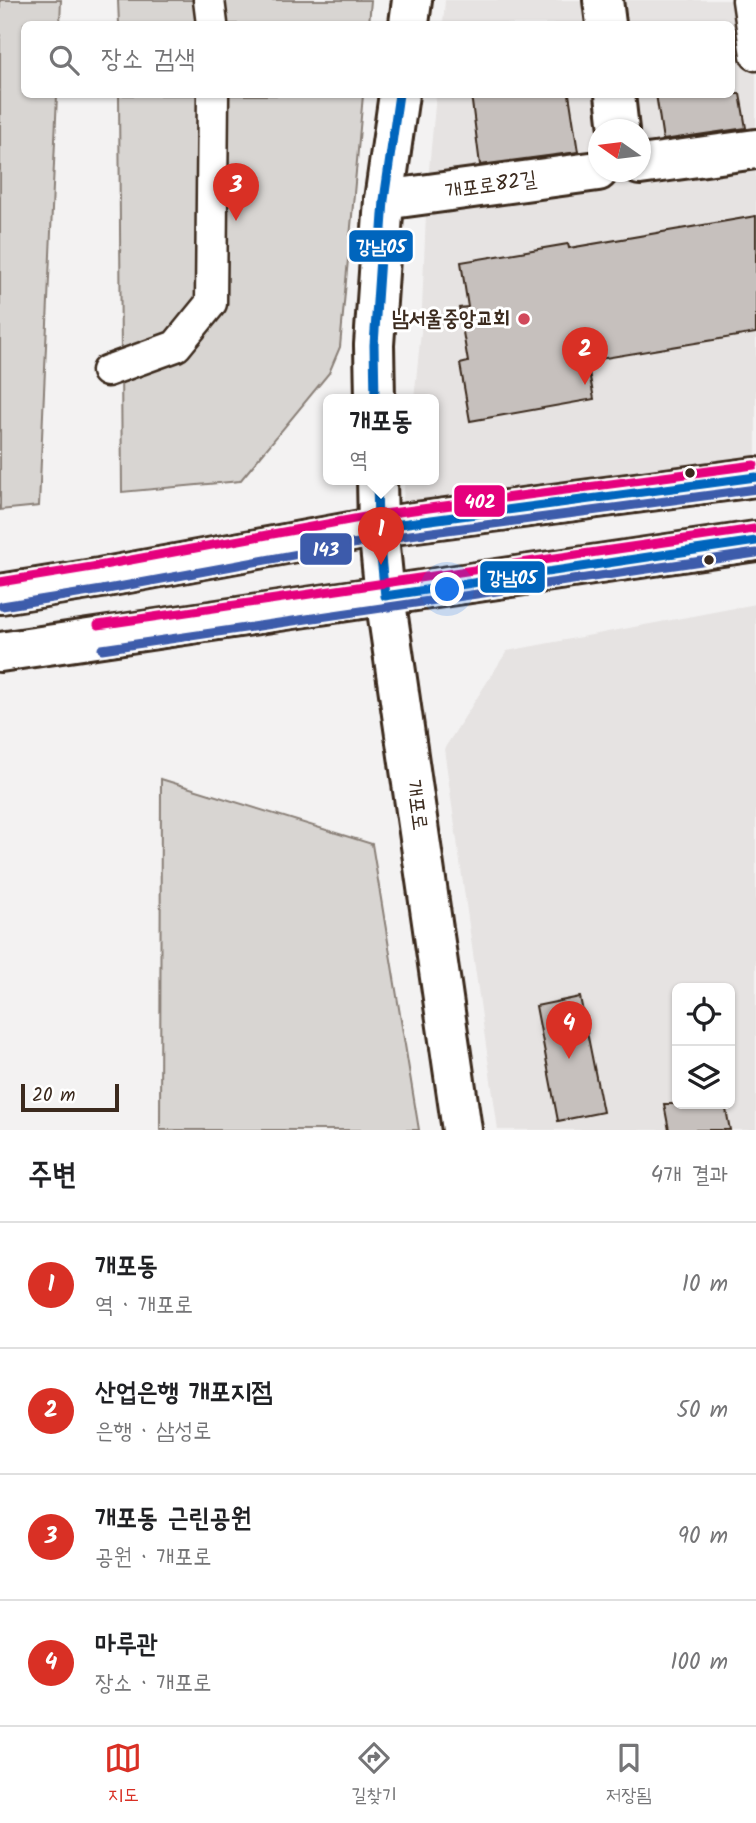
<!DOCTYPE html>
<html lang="ko">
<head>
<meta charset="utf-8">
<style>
	body { margin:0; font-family:Kalam,"Poor Story",sans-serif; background:#f6f6f6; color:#202124 }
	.controls { position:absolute; right:21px; bottom:21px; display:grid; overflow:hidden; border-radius:10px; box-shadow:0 2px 5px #0004 }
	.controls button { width:63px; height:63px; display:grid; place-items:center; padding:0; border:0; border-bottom:2px solid #e0e0e0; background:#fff; color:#202124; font:35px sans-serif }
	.compass { position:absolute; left:588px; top:119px; width:63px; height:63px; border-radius:50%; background:#fff; box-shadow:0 2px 5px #0004; rotate:284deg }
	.scale { position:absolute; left:21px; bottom:18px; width:98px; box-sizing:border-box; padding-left:7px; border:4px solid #3b2a1e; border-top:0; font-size:19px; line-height:24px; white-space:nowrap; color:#3b2a1e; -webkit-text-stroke:5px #fff; paint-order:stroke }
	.you { position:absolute; left:448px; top:590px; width:24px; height:24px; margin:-18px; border:5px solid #fff; border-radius:50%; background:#1a73e8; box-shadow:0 0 0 10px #1a73e833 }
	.badge { display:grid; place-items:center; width:46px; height:46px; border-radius:50%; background:#d93025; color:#fff; font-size:23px; font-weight:700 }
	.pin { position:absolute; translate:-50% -58px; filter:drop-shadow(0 2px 4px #0008) }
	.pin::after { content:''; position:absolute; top:37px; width:24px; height:21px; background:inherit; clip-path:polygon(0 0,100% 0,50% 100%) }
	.popup { position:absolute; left:323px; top:394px; width:116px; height:91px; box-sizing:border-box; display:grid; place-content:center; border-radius:10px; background:#fff; filter:drop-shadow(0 2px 5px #0005); font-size:23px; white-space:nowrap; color:#757577 }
	.popup b { font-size:26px; color:#202124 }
	.popup::after { content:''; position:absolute; left:50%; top:100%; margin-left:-14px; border:14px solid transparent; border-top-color:#fff }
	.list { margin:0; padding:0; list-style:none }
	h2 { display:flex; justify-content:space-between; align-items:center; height:91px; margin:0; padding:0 28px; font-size:30px }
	h2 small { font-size:23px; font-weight:400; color:#757577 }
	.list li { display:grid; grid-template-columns:46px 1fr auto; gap:21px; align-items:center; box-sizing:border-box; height:126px; padding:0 28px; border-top:2px solid #e0e0e0 }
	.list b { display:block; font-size:26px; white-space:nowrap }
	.list p { margin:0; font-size:23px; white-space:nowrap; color:#757577 }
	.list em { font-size:23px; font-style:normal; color:#757577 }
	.icon { flex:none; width:38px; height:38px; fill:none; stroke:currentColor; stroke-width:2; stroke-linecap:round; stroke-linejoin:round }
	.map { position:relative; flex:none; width:756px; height:1130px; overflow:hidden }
	.search { position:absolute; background:#fff; box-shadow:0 2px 5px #0004; left:21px; right:21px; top:21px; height:77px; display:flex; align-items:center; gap:18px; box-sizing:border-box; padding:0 24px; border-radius:10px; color:#757577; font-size:26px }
	.sheet { height:595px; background:#fff }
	nav { display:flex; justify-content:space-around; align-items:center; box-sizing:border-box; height:98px; border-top:2px solid #e0e0e0; background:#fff; font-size:19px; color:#757577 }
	nav a { display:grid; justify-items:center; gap:4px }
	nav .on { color:#d93025 }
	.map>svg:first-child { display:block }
</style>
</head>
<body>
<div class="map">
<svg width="756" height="1130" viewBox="0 0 756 1130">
	<rect width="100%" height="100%" fill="#f3f2f2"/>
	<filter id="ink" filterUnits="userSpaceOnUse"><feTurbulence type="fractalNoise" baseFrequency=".0143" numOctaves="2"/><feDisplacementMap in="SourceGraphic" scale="14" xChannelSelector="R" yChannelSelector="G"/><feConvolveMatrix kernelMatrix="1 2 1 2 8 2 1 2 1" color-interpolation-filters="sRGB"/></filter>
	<g filter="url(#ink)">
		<!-- built -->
		<path fill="#e6e3e2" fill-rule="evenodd" d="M445 0H756V462L401 519 405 479H434V399H414L421 332 427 190 436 95 732 94V24H443ZM598 130H640V172H598Z
			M756 604V1130H498L444 749 507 651ZM677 988H730V1104H677Z"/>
		<!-- green -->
		<path fill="#d8d5d2" stroke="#8a8078" stroke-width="2" d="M0 0H61L60 24H24V94L57 95 39 506 0 510Z
			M118 0H371L369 24H119Z
			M119 95H363L340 347 329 373 240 481 122 492Z
			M161 779 372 844 419 1130H160Z"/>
		<!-- building -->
		<path fill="#c6c0bd" stroke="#3b2a1e" stroke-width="2" d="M471 94H569L578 152 480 165Z
			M656 94H740L746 128 663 140Z
			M756 216V333L587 361 594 399 470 421 460 364 468 362 459 308 468 307 461 262 568 244 569 248Z
			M580 997 603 1112 558 1121 536 1006Z
			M664 1104H725L730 1130H669Z"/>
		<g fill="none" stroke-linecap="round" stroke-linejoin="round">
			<!-- pedestrian casing -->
			<g stroke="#3b2a1e" stroke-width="35">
				<path id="pedestrian" d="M209 0 212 24
					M748 0 756 55
					M107 371 176 346 211 303 213 94"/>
			</g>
			<!-- minor casing -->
			<g stroke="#3b2a1e" stroke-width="44">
				<path id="minor" d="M603 0 606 24
					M615 94 619 130
					M640 165 756 149
					M384 200 598 171"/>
			</g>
			<!-- tertiary casing -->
			<g stroke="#3b2a1e" stroke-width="44">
				<path id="tertiary" d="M409 24 412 0
					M375 399 374 345 384 200 399 94
					M377 479 378 527 385 596 462 1130"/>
			</g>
			<!-- secondary casing -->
			<g stroke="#3b2a1e" stroke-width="44">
				<path id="secondary" d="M0 594 100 578 378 527 756 477
					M0 652 756 541"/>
			</g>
			<!-- pedestrian -->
			<use href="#pedestrian" stroke="#fff" stroke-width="30"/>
			<!-- minor -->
			<use href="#minor" stroke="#fff" stroke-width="38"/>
			<!-- tertiary -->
			<use href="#tertiary" stroke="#fff" stroke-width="38"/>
			<!-- secondary -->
			<use href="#secondary" stroke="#fff" stroke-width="38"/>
			<!-- bus-1 casing -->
			<g stroke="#fff" stroke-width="14">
				<path id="bus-1" d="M375 399 374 345 384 200 399 94
					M377 479 378 527 385 596 756 541
					M378 527 756 477"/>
			</g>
			<!-- bus-2 casing -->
			<g stroke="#fff" stroke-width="14">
				<path id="bus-2" d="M2 606 102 590 380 539 756 489
					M102 649 756 553"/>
			</g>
			<!-- bus-3 casing -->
			<g stroke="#fff" stroke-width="14">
				<path id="bus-3" d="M0 582 98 566 376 515 754 465
					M98 625 754 529"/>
			</g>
			<!-- bus-1 -->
			<use href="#bus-1" stroke="#0065bd" stroke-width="9"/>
			<!-- bus-2 -->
			<use href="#bus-2" stroke="#3d5bab" stroke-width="9"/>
			<!-- bus-3 -->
			<use href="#bus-3" stroke="#e5007d" stroke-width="9"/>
		</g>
	</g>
	<!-- markers -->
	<circle fill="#d1495b" stroke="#fff" stroke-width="2.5" cx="524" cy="319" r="7"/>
	<g fill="#3b2a1e" stroke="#fff" stroke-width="2.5">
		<circle cx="690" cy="473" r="6"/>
		<circle cx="709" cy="560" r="6"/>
	</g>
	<g text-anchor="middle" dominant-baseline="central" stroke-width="6" stroke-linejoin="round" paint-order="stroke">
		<!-- street labels -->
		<g font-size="21" fill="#3b2a1e" stroke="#fff">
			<text transform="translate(491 186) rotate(-8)">개포로82길</text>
			<text transform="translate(416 805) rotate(82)">개포로</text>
		</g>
		<!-- poi labels -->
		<g font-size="21" font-weight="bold" fill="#3b2a1e" stroke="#fff" text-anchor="end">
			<text x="510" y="319">남서울중앙교회</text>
		</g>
	</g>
	<g stroke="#fff" stroke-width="2.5">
		<rect x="348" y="229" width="66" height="34" rx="7" fill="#0065bd"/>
		<rect x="453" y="484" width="53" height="34" rx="7" fill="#e5007d"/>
		<rect x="299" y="532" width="54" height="34" rx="7" fill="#3d5bab"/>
		<rect x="479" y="560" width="67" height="34" rx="7" fill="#0065bd"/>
	</g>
	<g font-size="19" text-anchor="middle" font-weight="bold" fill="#fff">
		<text x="381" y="253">강남05</text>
		<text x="480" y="508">402</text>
		<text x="326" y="556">143</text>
		<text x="512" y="584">강남05</text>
	</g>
</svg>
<div class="controls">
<button><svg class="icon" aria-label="locate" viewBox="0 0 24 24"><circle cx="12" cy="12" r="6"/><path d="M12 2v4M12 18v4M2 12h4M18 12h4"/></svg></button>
<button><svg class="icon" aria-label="layers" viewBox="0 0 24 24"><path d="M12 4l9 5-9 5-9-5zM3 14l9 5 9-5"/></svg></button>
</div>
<svg class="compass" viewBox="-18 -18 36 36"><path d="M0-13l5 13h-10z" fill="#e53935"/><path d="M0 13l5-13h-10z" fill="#757577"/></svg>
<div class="scale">20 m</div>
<div class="you"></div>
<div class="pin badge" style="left:381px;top:565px">1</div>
<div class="popup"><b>개포동</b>역</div>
<div class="pin badge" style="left:585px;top:385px">2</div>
<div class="pin badge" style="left:236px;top:221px">3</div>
<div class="pin badge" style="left:569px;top:1059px">4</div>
<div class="search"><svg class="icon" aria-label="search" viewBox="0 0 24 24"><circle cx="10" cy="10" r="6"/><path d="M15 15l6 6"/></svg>장소 검색</div>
</div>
<section class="sheet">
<h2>주변<small>4개 결과</small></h2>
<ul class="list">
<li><span class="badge">1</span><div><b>개포동</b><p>역 · 개포로</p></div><em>10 m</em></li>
<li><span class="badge">2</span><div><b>산업은행 개포지점</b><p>은행 · 삼성로</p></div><em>50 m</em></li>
<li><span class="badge">3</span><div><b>개포동 근린공원</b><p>공원 · 개포로</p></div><em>90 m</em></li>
<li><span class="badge">4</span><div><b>마루관</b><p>장소 · 개포로</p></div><em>100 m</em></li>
</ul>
</section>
<nav>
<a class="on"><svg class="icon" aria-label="map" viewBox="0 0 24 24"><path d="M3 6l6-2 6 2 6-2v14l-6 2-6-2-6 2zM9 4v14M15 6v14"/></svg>지도</a>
<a><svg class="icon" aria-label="directions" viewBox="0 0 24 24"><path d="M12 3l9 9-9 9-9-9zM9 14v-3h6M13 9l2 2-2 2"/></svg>길찾기</a>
<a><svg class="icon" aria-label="saved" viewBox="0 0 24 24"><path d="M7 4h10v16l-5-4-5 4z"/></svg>저장됨</a>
</nav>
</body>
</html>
